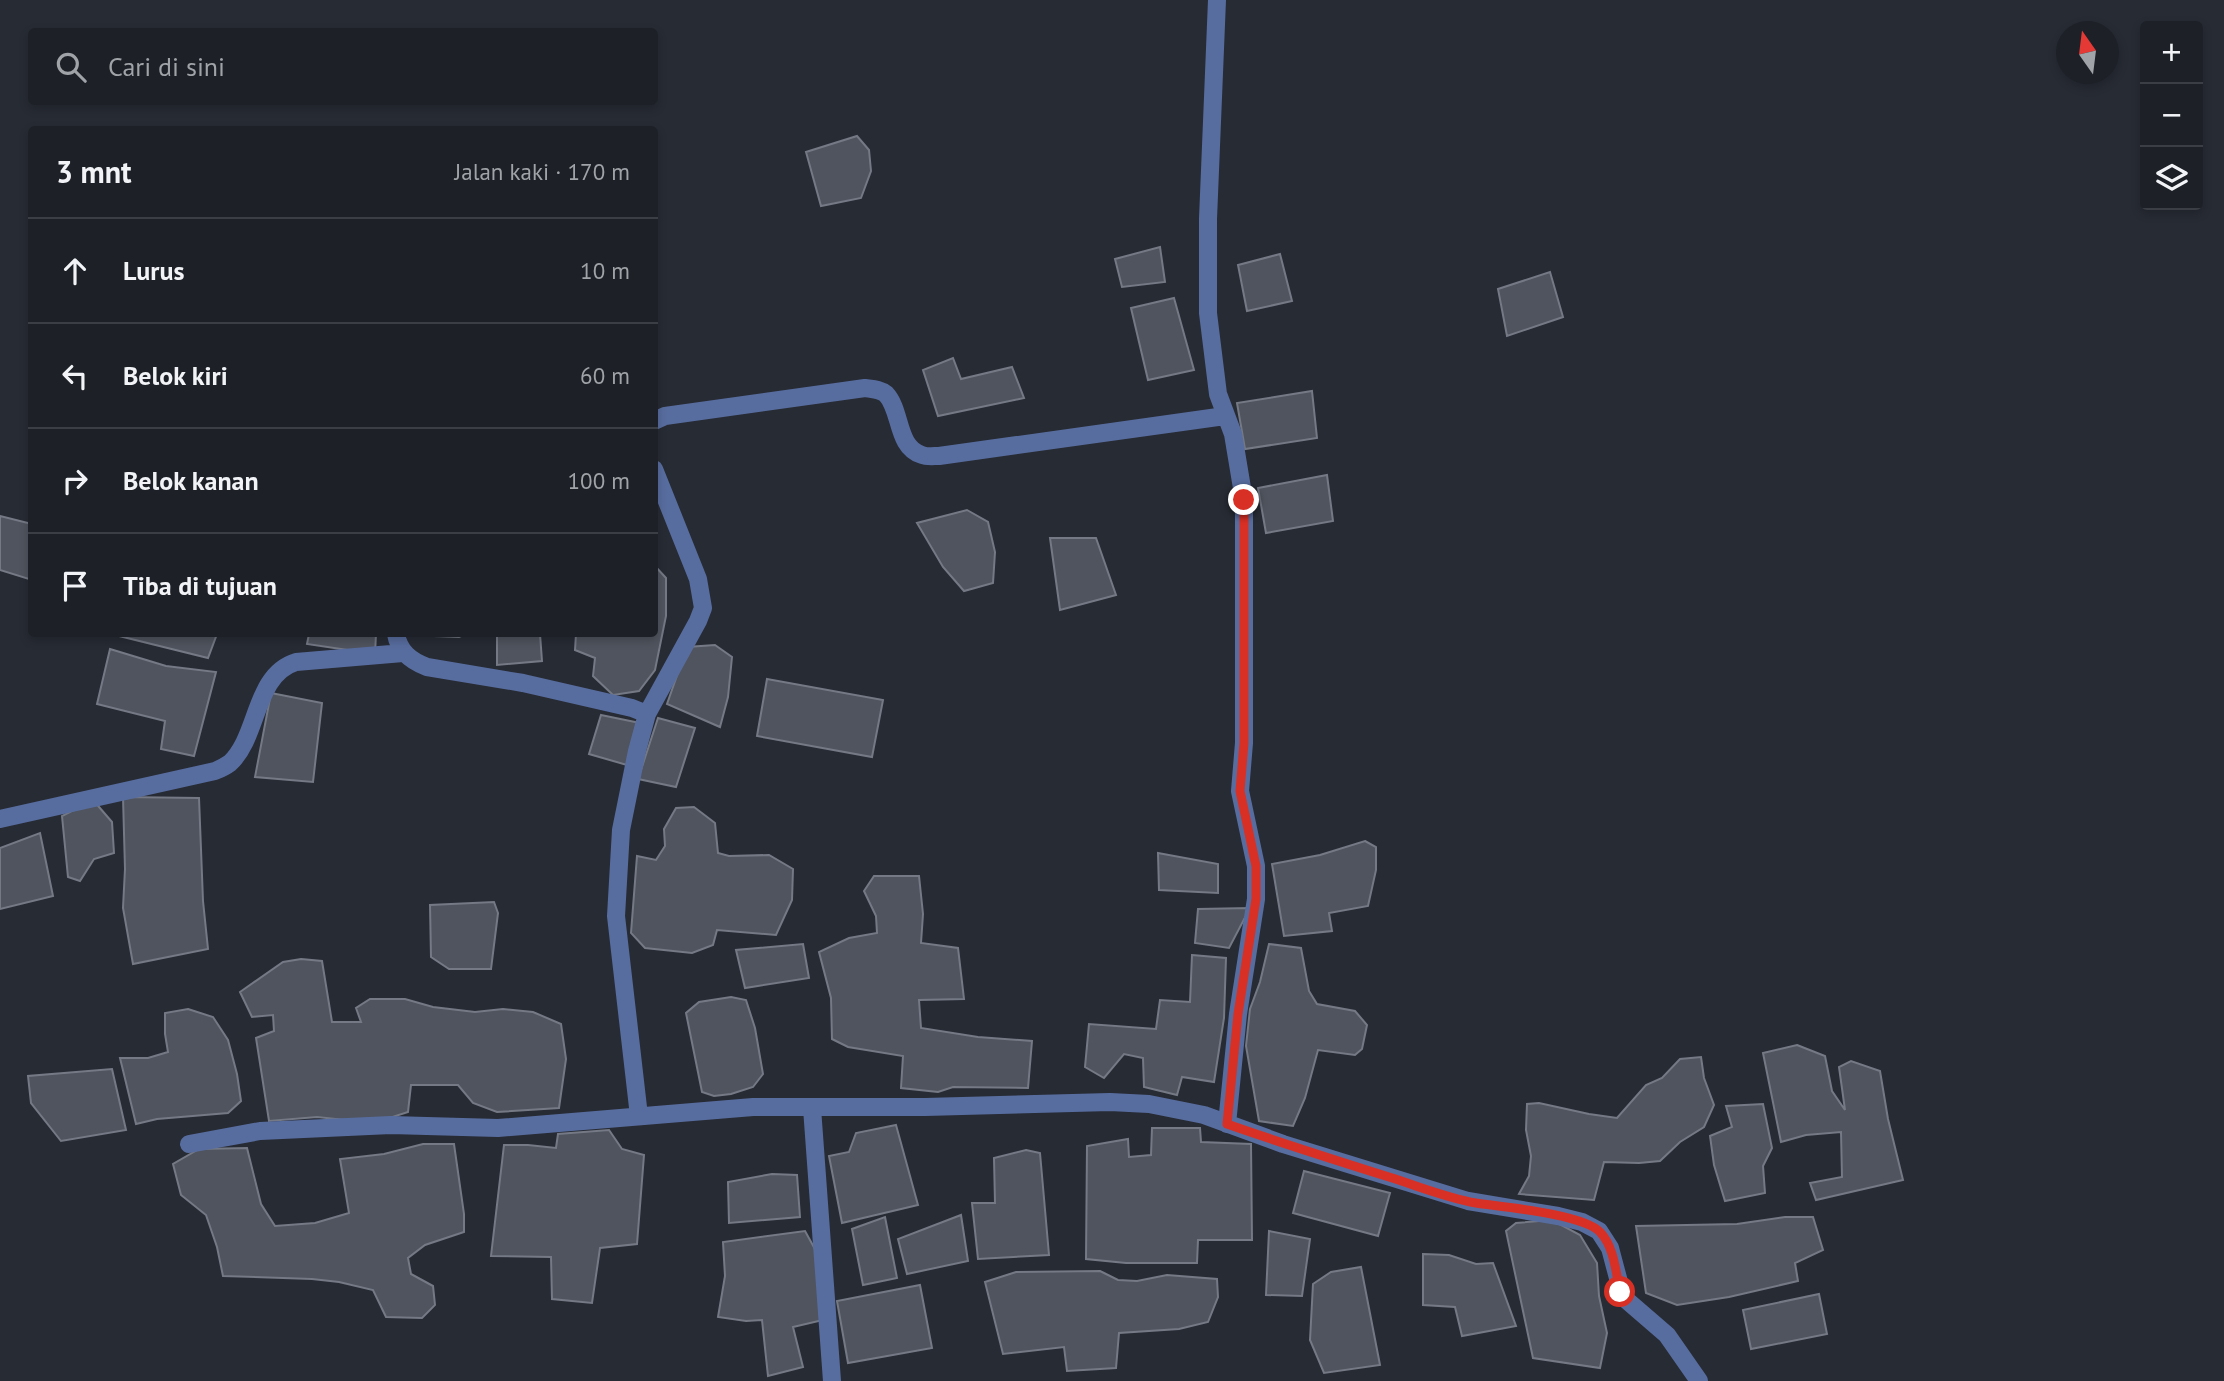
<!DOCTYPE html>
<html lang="id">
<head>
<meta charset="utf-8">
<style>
	body { margin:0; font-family:"PT Sans",sans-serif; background:#2a2d33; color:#f1f3f6 }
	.controls { position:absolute; right:21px; top:21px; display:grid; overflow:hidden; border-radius:7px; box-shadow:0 4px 10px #0003 }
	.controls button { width:63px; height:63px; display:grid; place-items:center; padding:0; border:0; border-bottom:2px solid #3b3e44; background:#1d2027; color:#f1f3f6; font:35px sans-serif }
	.compass { position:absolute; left:2056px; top:21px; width:63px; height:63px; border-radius:50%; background:#1d2027; box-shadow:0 4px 10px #0003; rotate:346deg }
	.stop { position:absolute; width:21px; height:21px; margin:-16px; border:5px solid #d93025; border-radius:50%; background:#fff }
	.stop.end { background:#d93025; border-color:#fff; box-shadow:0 2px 7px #0008 }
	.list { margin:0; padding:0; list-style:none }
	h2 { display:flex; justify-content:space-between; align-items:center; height:91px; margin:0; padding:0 28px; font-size:30px }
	h2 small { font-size:23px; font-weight:400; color:#a0a3a7 }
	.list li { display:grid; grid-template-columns:46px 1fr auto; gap:21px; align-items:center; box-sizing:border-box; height:105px; padding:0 28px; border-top:2px solid #3b3e44 }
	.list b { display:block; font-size:26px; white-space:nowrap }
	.list em { font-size:23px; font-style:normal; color:#a0a3a7 }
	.icon { flex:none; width:38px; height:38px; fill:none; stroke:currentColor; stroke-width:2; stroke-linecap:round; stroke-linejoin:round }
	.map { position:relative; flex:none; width:2224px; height:1381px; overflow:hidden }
	.search { position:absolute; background:#1d2027; box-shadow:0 4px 10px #0003; left:28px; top:28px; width:630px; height:77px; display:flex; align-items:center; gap:18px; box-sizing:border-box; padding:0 24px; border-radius:7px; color:#a0a3a7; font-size:26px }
	.panel { position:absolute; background:#1d2027; box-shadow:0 4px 10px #0003; left:28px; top:126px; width:630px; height:511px; border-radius:7px }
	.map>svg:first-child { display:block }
</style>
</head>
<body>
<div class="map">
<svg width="2224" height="1381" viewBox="0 0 2224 1381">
	<rect width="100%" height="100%" fill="#272b34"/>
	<!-- building -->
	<path fill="#4f545e" stroke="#747985" stroke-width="2" d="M857 136 869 150 871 171 861 198 821 206 806 152Z
		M1160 247 1165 282 1122 287 1115 259Z
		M1280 254 1292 301 1247 311 1238 265Z
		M1550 272 1563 317 1507 336 1498 289Z
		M1174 298 1194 370 1148 380 1131 308Z
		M953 358 961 379 1012 367 1024 398 938 416 923 370Z
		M1312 391 1317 438 1245 449 1237 403Z
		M1327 475 1333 521 1266 533 1258 488Z
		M967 510 988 522 995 552 993 583 964 591 943 567 917 523Z
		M0 516 32 524V580L0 570Z
		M1050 538H1096L1116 595 1060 610Z
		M654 565 666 578V616L655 670 639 691 613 695 593 676 595 658 575 650 576 634H654Z
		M111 634H217L208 658Z
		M309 634H376L375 654 307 644Z
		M408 634H466L459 637 408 635Z
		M497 634H540L542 661 497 665Z
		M715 645 732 657 728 697 720 727 667 704 687 647Z
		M110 649 166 666 216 672 194 756 161 749 165 721 97 704Z
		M767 679 883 700 872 757 757 736Z
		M271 693 322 703 313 782 255 777Z
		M601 715 640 723 627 765 589 754Z
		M658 718 695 728 676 787 638 779Z
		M123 797 199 798 203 901 208 949 133 964 123 908 125 869Z
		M93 800 112 822 114 853 94 859 80 881 68 877 62 816Z
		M694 807 715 823 718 853 729 856 769 855 793 869 792 900 776 935 717 930 713 945 692 953 645 948 631 933 637 856 656 860 665 846 664 829 676 808Z
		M40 833 53 896 0 909V848Z
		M1365 841 1376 847V870L1368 906 1329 913 1332 931 1284 936 1272 864 1320 855Z
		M1158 853 1218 864V893L1159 890Z
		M874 876H919L923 914 921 943 958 948 964 999 919 1000 921 1028 978 1037 1032 1041 1028 1088 953 1087 938 1092 901 1088 903 1056 848 1047 832 1039 831 998 819 952 849 938 877 933 876 916 864 891Z
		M494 902 498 913 491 969H449L431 957 430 905Z
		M1250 908 1229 948 1195 943 1198 909Z
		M803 944 809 978 745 988 736 950Z
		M1269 944 1301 948 1309 991 1317 1004 1355 1011 1367 1025 1362 1049 1355 1055 1318 1050 1305 1098 1293 1126 1259 1121 1246 1046 1250 1009 1260 982Z
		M1192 955 1226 958 1224 1018 1214 1082 1182 1077 1177 1095 1144 1087 1143 1058 1124 1054 1104 1078 1085 1067 1089 1024 1156 1029 1160 1000 1190 1002Z
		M301 959 322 961 332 1022H361L356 1008 370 999H405L433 1007 475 1012 503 1009 533 1012 561 1024 566 1059 559 1108 497 1112 473 1103 458 1085H411L408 1112 374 1123 317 1117 269 1121 256 1038 274 1031 273 1015 252 1017 240 992 283 962Z
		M731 997 746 1000 755 1028 763 1074 753 1087 731 1094 714 1096 702 1092 686 1013 699 1002Z
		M188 1009 213 1017 228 1040 237 1074 241 1101 228 1113 157 1119 136 1124 120 1058H148L168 1052 165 1034V1013Z
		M1797 1045 1825 1056 1832 1091 1845 1110 1839 1067 1851 1061 1880 1071 1888 1119 1903 1180 1816 1200 1810 1183 1842 1177 1841 1132 1806 1135 1781 1142 1763 1053Z
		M1701 1057 1704 1078 1714 1105 1704 1127 1680 1142 1660 1161 1639 1163 1604 1162 1594 1200 1519 1194 1529 1176 1531 1156 1526 1130 1527 1104 1539 1103 1589 1114 1617 1118 1646 1085 1662 1078 1680 1059Z
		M112 1069 126 1130 61 1141 31 1103 28 1076Z
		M1763 1104 1772 1148 1763 1166 1765 1193 1725 1201 1714 1165 1710 1136 1732 1127 1726 1106Z
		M896 1125 918 1205 842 1223 829 1156 849 1152 856 1133Z
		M1152 1128H1200L1201 1142 1251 1144 1252 1240H1198L1197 1263H1126L1086 1259 1087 1146 1128 1139 1129 1157 1151 1155Z
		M609 1130 622 1149 644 1155 637 1244 600 1248 592 1303 552 1299 551 1257 491 1256 504 1145H528L556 1148 558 1134Z
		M423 1144H454L464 1214V1232L425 1245 408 1258 411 1274 433 1286 435 1305 422 1318 386 1317 373 1290 339 1282 312 1279 223 1276 217 1247 206 1215 181 1195 173 1164 199 1149 247 1148 261 1204 275 1226 315 1223 349 1213 340 1159 384 1154Z
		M1026 1150 1040 1153 1049 1255 978 1259 972 1203H995L994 1158Z
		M1304 1171 1390 1193 1378 1236 1293 1213Z
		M772 1174 797 1175 800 1217 729 1223 728 1182Z
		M961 1215 968 1261 907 1274 898 1239Z
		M885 1217 897 1278 863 1285 852 1229Z
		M1785 1217H1813L1823 1250 1795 1263 1798 1281 1729 1297 1677 1305 1646 1293 1636 1226 1737 1224Z
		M1552 1220 1580 1235 1597 1263 1599 1296 1607 1333 1600 1368 1533 1358 1506 1231 1516 1223Z
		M805 1231 821 1260 823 1320 793 1327 803 1367 768 1376 762 1320 746 1321 718 1317 725 1276 723 1242Z
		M1269 1231 1310 1239 1302 1296 1266 1295Z
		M1423 1254 1449 1255 1476 1264 1493 1263 1516 1326 1462 1336 1455 1307 1423 1305Z
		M1361 1267 1380 1365 1324 1373 1310 1340 1313 1284 1331 1272Z
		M1100 1271 1118 1280 1137 1281 1167 1275 1217 1279 1218 1297 1208 1322 1179 1329 1119 1333 1116 1368 1067 1371 1064 1347 1003 1354 985 1282 1016 1272Z
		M920 1285 932 1348 848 1363 837 1301Z
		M1819 1294 1827 1334 1751 1349 1743 1310Z"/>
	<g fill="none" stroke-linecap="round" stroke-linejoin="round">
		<!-- minor -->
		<path stroke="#586d9f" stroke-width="18" d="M1217 0 1208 219V313L1218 394 1233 434 1244 500V743L1240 791 1256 866V899L1238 1014 1227 1124
			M654 421 665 416 865 388C872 389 880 389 886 394 902 411 896 447 922 455 927 457 934 456 939 456L1225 416
			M396 634C399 652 411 661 427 667L523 683 632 708 647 714 637 751 621 830 616 916 639 1116
			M647 714 698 621 703 608 698 579 654 469
			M0 819 215 771C220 769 226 766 230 763 259 736 254 675 296 662L403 653
			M812 1108 832 1381
			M189 1144 260 1131 391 1125 498 1128 753 1107H925L1110 1102 1149 1104 1204 1115 1283 1144 1468 1201 1558 1216 1582 1222 1599 1231 1610 1248 1623 1297 1667 1335 1699 1381"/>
	</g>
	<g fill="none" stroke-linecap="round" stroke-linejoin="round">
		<!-- route -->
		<path stroke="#d93025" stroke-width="9" d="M1244 500V743L1240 791 1256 866V899L1238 1014 1227 1124C1281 1143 1335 1160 1389 1177 1418 1186 1447 1198 1476 1203 1503 1207 1583 1214 1600 1232 1614 1246 1616 1273 1620 1292"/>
	</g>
</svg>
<div class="controls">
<button>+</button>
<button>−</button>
<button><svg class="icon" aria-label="layers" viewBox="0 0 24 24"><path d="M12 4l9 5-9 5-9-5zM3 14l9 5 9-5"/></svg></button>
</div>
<svg class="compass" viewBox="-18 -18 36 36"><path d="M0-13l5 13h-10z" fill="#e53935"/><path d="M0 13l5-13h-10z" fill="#a0a3a7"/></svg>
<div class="stop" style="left:1620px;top:1292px"></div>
<div class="stop end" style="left:1244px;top:500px"></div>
<div class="search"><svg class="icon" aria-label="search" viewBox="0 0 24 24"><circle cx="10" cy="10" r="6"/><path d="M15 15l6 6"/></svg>Cari di sini</div>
<section class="panel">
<h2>3 mnt<small>Jalan kaki · 170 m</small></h2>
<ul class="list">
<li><svg class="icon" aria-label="ahead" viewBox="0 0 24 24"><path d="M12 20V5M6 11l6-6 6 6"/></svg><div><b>Lurus</b></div><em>10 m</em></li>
<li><svg class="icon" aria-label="left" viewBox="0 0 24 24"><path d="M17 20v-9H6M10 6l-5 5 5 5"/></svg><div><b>Belok kiri</b></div><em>60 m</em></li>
<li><svg class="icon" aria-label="right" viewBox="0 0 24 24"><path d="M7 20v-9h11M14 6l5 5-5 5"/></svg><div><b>Belok kanan</b></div><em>100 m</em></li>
<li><svg class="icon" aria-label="arrive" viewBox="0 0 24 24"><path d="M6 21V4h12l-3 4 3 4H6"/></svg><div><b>Tiba di tujuan</b></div></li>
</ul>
</section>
</div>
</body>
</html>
